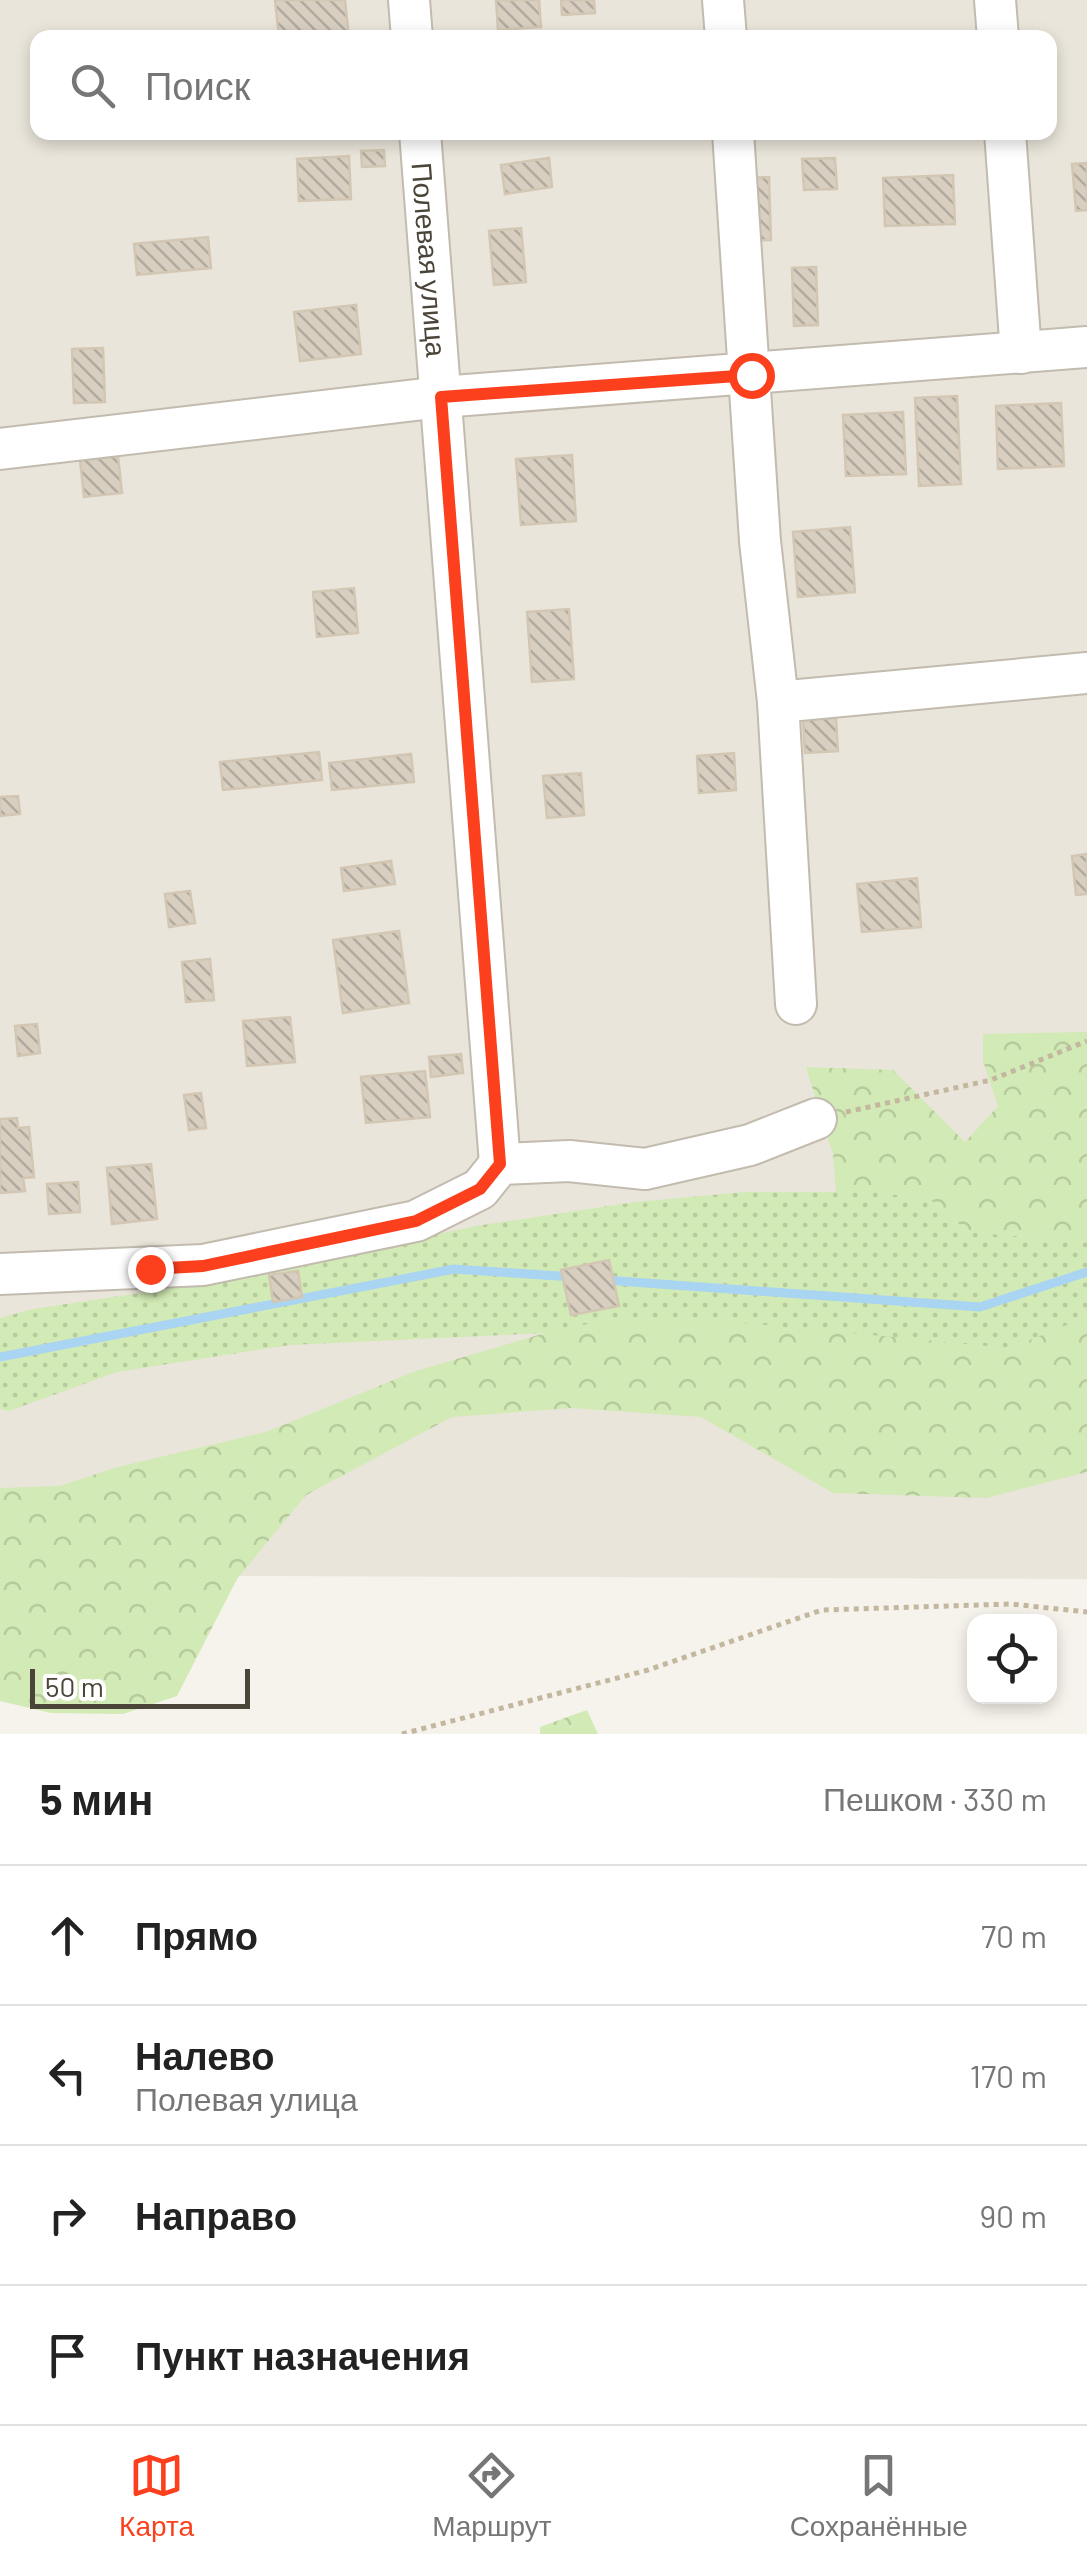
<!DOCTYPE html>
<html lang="ru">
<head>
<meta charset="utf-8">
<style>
	body { margin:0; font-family:Barlow,sans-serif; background:#f2f2f2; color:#222 }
	.controls { position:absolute; right:30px; bottom:30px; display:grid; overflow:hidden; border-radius:20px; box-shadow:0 5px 15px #0003 }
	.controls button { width:90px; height:90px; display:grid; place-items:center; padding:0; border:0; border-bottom:2px solid #e0e0e0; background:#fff; color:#222; font:50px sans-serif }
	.scale { position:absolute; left:30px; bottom:25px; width:220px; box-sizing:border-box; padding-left:10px; border:5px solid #4b4439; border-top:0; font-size:28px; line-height:35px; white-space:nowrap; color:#4b4439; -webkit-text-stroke:8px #fff; paint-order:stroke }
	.stop { position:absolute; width:30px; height:30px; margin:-22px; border:8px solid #fc3f1d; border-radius:50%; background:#fff }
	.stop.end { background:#fc3f1d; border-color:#fff; box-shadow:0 2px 10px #0008 }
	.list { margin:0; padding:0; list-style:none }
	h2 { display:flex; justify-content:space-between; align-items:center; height:130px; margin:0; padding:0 40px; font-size:42px }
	h2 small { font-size:32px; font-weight:400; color:#767676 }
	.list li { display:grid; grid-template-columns:65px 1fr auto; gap:30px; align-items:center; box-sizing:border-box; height:140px; padding:0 40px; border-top:2px solid #e0e0e0 }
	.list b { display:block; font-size:38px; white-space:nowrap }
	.list p { margin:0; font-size:32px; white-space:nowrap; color:#767676 }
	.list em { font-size:32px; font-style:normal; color:#767676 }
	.icon { flex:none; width:55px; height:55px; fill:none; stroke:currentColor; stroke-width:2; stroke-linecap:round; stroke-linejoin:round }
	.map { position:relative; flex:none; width:1087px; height:1734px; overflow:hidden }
	.search { position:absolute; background:#fff; box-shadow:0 5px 15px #0003; left:30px; right:30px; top:30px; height:110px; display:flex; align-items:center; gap:25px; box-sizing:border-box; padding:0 35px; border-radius:20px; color:#767676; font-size:38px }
	.sheet { height:690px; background:#fff }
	nav { display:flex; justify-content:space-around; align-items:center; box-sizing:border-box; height:140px; border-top:2px solid #e0e0e0; background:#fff; font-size:28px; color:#767676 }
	nav a { display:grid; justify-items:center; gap:5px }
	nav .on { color:#fc3f1d }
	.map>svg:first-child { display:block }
</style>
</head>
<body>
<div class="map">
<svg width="1087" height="1734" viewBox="0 0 1087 1734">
	<defs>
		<pattern id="grass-dots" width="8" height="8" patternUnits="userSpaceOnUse" patternTransform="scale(2.5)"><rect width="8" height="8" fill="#d2eab5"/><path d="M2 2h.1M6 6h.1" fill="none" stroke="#b6ca9c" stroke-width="1.8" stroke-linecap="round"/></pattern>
		<pattern id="forest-crowns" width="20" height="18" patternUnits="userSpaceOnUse" patternTransform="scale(2.5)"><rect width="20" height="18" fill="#d2eab5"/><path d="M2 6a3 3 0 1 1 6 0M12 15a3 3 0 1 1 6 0" fill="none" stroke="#b6ca9c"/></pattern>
		<pattern id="building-back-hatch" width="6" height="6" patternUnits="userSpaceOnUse" patternTransform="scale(2.5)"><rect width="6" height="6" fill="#d8cfc1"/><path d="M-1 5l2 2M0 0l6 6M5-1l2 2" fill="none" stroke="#b1aa9e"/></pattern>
	</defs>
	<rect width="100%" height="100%" fill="#f6f3ec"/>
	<!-- residential -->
	<path fill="#eae5da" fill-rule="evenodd" d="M0 0H1087V1579L0 1575ZM38 38H1050V132H38Z"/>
	<!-- grass -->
	<path fill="url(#grass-dots)" d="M746 1192H881L935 1202 968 1232 1087 1242V1317L1010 1348 719 1378 545 1333 290 1345 117 1372 9 1411 0 1409V1318L33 1309 207 1283 476 1226 635 1202Z"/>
	<!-- forest -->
	<path fill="url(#forest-crowns)" d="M1087 1032V1242L968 1232 935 1202 881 1192H836L833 1154 806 1067 893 1070 965 1142 998 1106 983 1061V1034Z
		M1087 1317V1472L986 1498 833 1493 701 1417 572 1408 452 1417 306 1495 237 1579 177 1696 123 1714 51 1713 0 1701V1488L60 1486 114 1468 266 1432 413 1372 545 1333 602 1321H722L1010 1348Z
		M587 1710 598 1734H540V1727Z"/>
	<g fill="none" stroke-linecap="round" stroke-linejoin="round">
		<!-- stream -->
		<path stroke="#a9d4f2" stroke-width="9" d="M604 1280 980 1307 1087 1272
			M0 1357 454 1269 573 1277"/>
	</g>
	<!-- building -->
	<path fill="url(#building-back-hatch)" stroke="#d3c7b4" stroke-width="2.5" d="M275 0H345L349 38H279Z
		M496 0H539L541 27 498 30Z
		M561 0H594L595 13 562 15Z
		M943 32 944 38H889V34Z
		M384 150 385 166 362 167 361 151Z
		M349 156 351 199 299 201 297 159Z
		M549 158 552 187 505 194 501 165Z
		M835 158 837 189 804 190 802 159Z
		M1087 163V210L1076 211 1072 164Z
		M953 175 955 224 885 226 883 178Z
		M769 177 771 240 746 241 743 178Z
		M521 228 526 282 494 285 489 231Z
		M208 237 211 268 137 275 134 244Z
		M816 267 818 325 794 326 792 268Z
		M356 305 361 354 300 361 294 312Z
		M103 348 105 402 74 403 72 349Z
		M957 396 961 484 919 486 915 398Z
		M1061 403 1064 466 998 469 996 406Z
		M903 412 906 474 846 476 843 415Z
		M572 455 576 521 521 525 516 459Z
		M118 456 122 493 84 497 80 460Z
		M850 527 855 592 798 597 793 532Z
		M354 588 358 633 317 637 313 592Z
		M569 609 574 679 532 682 527 612Z
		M836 718 838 751 805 753 803 720Z
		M319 752 322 780 223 790 220 762Z
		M734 753 736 790 699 793 697 756Z
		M411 754 414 782 332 790 329 763Z
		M581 773 584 815 547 818 543 776Z
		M18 796 20 814 0 816V797Z
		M1087 854V894L1076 895 1072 856Z
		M391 861 395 884 344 891 341 868Z
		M917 878 921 927 862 932 857 884Z
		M190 891 195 923 169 927 165 894Z
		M399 931 409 1003 343 1013 333 940Z
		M210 959 214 1000 186 1002 182 962Z
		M290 1017 295 1062 247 1066 243 1021Z
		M37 1024 40 1053 18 1056 15 1026Z
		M461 1054 463 1073 431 1077 429 1057Z
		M425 1071 430 1117 366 1123 361 1077Z
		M201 1093 206 1128 189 1130 184 1095Z
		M17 1118 18 1128 29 1127 34 1177 23 1178 25 1191 0 1193V1119Z
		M151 1164 157 1219 112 1224 107 1168Z
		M78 1182 80 1212 49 1214 47 1184Z
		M609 1260 619 1306 571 1315 561 1270Z
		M298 1271 302 1297 273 1302 269 1275Z"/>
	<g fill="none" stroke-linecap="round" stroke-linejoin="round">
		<!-- minor casing -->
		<g stroke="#c2bbae" stroke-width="44">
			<g id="minor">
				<path d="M409 0 412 38"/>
				<path d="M723 0 726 38"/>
				<path d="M995 0 998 38"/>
				<path id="s1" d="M420 132 500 1164"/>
				<path d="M733 132 760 541 778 702 796 1004"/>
				<path d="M1005 132 1021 353"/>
				<path d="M0 449 441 397 1087 347"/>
				<path d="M778 702 1087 673"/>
				<path d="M0 1274 203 1265 416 1221 480 1189 500 1164 569 1161 645 1169 750 1145 816 1119"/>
			</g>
		</g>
		<!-- path -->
		<path stroke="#c4b79f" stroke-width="5" stroke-dasharray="5 5" stroke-linecap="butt" d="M846 1112 991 1080 1087 1041
			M402 1734 648 1670 822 1610 1011 1604 1087 1612"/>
		<!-- minor -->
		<use href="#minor" stroke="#fff" stroke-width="40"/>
	</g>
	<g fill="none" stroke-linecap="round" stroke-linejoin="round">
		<!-- route -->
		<path stroke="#fc3f1d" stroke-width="12" d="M150 1269 203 1266 416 1221 480 1189 500 1164 441 397 751 375"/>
	</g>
	<g text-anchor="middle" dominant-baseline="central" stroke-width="8" stroke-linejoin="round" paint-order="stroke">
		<!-- street labels -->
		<g font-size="28" fill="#4b4439" stroke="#fff">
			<text stroke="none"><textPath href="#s1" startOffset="128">Полевая улица</textPath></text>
		</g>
	</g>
</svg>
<div class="controls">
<button><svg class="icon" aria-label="locate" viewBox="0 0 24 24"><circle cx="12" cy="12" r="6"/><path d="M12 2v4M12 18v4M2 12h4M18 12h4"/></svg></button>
</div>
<div class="scale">50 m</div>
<div class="stop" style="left:751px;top:375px"></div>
<div class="stop end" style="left:150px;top:1269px"></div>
<div class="search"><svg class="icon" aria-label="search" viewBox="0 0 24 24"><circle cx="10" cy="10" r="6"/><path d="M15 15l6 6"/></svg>Поиск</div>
</div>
<section class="sheet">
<h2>5 мин<small>Пешком · 330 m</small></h2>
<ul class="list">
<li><svg class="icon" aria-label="ahead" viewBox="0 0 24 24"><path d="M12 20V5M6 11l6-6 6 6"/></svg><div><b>Прямо</b></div><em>70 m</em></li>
<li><svg class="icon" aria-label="left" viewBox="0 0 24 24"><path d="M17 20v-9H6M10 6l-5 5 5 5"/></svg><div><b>Налево</b><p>Полевая улица</p></div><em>170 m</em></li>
<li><svg class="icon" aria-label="right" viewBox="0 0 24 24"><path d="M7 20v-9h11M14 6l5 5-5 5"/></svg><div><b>Направо</b></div><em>90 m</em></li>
<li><svg class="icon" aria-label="arrive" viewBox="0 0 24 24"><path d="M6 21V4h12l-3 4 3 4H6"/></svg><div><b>Пункт назначения</b></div></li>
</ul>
</section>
<nav>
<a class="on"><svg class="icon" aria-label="map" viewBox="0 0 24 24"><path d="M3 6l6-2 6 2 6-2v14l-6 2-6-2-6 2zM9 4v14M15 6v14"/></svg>Карта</a>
<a><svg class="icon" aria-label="directions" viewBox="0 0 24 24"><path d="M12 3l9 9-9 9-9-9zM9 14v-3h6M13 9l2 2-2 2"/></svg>Маршрут</a>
<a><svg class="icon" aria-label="saved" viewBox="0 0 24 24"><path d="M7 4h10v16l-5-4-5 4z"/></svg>Сохранённые</a>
</nav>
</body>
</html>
